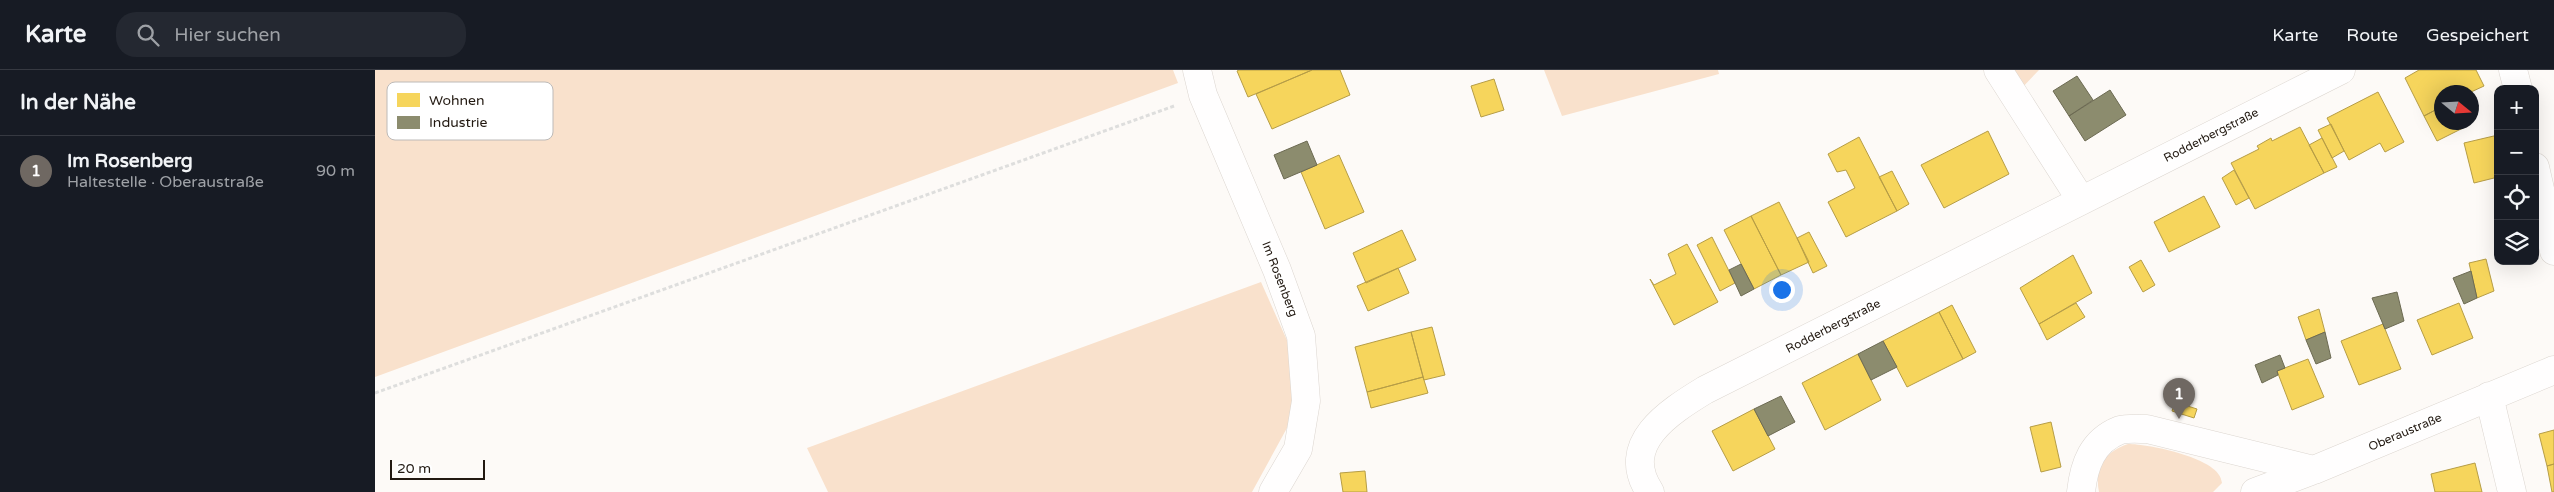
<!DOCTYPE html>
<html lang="de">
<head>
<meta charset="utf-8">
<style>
	body { margin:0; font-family:"Varela Round",sans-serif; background:#242831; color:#f1f3f6 }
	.controls { position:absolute; right:15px; top:15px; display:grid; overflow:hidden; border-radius:10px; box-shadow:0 5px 20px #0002 }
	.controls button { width:45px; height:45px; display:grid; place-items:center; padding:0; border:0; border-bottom:1px solid #363941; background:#171b24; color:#f1f3f6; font:25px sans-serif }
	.compass { position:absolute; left:2059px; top:15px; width:45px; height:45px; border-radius:50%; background:#171b24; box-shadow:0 5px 20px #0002; rotate:108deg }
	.scale { position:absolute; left:15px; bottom:12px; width:95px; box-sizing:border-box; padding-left:5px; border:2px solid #221911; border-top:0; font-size:14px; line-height:18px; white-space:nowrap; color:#221911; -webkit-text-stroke:4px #fff; paint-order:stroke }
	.you { position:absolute; left:1406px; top:219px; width:18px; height:18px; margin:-12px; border:4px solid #fff; border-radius:50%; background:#1a73e8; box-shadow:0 0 0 8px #1a73e833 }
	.badge { display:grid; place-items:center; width:32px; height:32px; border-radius:50%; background:#6f6862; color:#fff; font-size:16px; font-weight:700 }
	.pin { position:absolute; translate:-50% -41px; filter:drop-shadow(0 1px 2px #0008) }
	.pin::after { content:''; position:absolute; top:26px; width:18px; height:15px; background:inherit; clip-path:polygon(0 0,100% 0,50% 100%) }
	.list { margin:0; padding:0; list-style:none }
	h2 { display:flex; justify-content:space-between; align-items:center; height:65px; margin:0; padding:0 20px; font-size:21px }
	h2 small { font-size:16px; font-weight:400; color:#9ea1a6 }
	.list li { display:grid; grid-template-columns:32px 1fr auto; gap:15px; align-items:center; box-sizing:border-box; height:70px; padding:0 20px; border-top:1px solid #363941 }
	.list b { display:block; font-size:19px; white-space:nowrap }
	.list p { margin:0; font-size:16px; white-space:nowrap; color:#9ea1a6 }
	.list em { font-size:16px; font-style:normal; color:#9ea1a6 }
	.icon { flex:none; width:28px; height:28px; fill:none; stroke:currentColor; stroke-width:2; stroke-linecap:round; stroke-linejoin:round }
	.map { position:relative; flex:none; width:2179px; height:422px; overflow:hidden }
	header { display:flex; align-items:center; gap:30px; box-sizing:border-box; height:70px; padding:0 25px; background:#171b24; border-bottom:1px solid #363941 }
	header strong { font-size:24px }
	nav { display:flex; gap:28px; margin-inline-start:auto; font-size:18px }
	.search { width:350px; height:45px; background:#242831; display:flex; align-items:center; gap:12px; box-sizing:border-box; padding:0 18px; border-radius:20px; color:#9ea1a6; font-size:19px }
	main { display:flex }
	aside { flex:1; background:#171b24 }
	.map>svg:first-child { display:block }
</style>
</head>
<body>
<header>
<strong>Karte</strong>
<div class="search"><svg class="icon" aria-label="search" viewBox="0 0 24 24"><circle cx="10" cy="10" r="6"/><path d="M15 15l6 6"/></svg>Hier suchen</div>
<nav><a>Karte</a><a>Route</a><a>Gespeichert</a></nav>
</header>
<main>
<aside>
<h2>In der Nähe<small></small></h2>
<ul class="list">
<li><span class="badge">1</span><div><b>Im Rosenberg</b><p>Haltestelle · Oberaustraße</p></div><em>90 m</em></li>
</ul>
</aside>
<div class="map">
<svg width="2179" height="422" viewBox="0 0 2179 422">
	<rect width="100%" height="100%" fill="#fdfaf7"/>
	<!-- green -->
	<path fill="#f9e1cc" d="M0 0H798L803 13 0 307Z
		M1169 0H1343L1344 4 1187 46Z
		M1631 0H1664L1644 21Z
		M886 212 915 277 918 347 877 422H453L432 378Z
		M1753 374C1773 374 1847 388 1847 413L1838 422H1724C1719 397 1730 382 1753 374Z"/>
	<!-- homes -->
	<path fill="#f6d55c" stroke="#b69d46" d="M864 0H937L873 27 862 1Z
		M937 0H965L975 25 897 59 881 24Z
		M2044 0H2101L2109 16 2096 22H2066V37L2049 46 2030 8Z
		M1119 9 1129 40 1106 47 1096 16Z
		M2003 22 2029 72 2010 82 2005 73 1974 90 1952 48Z
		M2066 37V52H2087L2090 57 2062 71 2049 46Z
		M1956 54 1969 81 1957 88 1943 60Z
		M1925 57 1949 103 1880 139 1856 93 1884 79 1882 76 1896 68 1897 71Z
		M1613 61 1634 104 1569 138 1546 95Z
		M2123 65V107L2099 113 2089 73Z
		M1484 67 1522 141 1471 167 1453 132 1480 118 1471 100 1462 102 1453 84Z
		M1947 68 1962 97 1949 103 1934 75Z
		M964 85 989 142 950 159 926 102Z
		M1859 100 1874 128 1861 135 1847 108Z
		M1517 101 1534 134 1522 141 1504 107Z
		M1829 126 1845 157 1794 182 1779 152Z
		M1404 132 1434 192 1406 205 1376 146Z
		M1376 146 1406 205 1379 219 1349 160Z
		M1027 160 1041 190 991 213 978 183Z
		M1434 162 1452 196 1438 203 1422 168Z
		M1337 167 1360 213 1345 221 1322 175Z
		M1312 174 1343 232 1299 255 1275 209 1279 215 1301 204 1293 184Z
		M1698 185 1717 223 1664 254 1645 218Z
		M2111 189 2119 221 2102 228 2094 193Z
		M1766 190 1780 215 1768 222 1754 197Z
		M1023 198 1034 223 993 241 982 216Z
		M1701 233 1710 247 1672 270 1664 254Z
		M2084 233 2098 268 2057 285 2042 250Z
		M1577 235 1601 282 1588 289 1564 242Z
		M1944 239 1950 262 1931 270 1923 247Z
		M1564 242 1588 289 1532 317 1508 271Z
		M2008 254 2026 299 1984 315 1966 271Z
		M1057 257 1070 305 1049 310 1036 262Z
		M1036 262 1048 307 992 322 980 277Z
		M1483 284 1506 330 1450 360 1427 313Z
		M1933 289 1949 327 1917 340 1902 301Z
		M1048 307 1053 323 996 338 992 322Z
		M1800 332 1822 339 1819 348 1797 341Z
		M1379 339 1400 379 1358 401 1337 361Z
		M1676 352 1686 397 1666 402 1655 357Z
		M2179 360V394L2172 396 2164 364Z
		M2100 393 2107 422H2060L2056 404Z
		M2179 394V422H2177L2172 396Z
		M990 401 992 422H968L965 403Z"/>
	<!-- industry -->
	<path fill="#8c8c6e" stroke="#6c6a52" d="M1702 6 1718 30 1694 46 1678 21Z
		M1735 20 1751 45 1710 71 1694 46Z
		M932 71 942 95 909 109 899 85Z
		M1366 194 1379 219 1366 226 1354 200Z
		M2096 201 2102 228 2089 234 2078 208Z
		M2022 222 2029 251 2010 259 1997 228Z
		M1950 262 1956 288 1941 294 1931 270Z
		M1508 271 1522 297 1496 310 1483 284Z
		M1905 285 1910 298 1902 301 1903 305 1887 313 1880 295Z
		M1406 326 1420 352 1393 366 1379 339Z"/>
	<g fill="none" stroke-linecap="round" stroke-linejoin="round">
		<!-- minor casing -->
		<g stroke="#dcd6d0" stroke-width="29">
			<path id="minor" d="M822 0 828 25 902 200 926 266 931 331 923 379 898 422
				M1623 0 1706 130
				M2138 0 2143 19
				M2160 97 2179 181
				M2114 326 2137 422
				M1275 422C1243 374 1294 342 1330 320L1966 0
				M1706 422C1709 395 1717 371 1745 360 1753 358 1764 359 1772 359L1939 400
				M1880 422 1939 400 2179 300"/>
		</g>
		<!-- path -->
		<path stroke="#dededd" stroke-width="3" stroke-dasharray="4 2.5" stroke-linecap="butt" d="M0 323 799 36"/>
		<!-- minor -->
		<use href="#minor" stroke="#fffefe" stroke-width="28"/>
	</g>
	<g text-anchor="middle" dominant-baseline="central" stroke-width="5" stroke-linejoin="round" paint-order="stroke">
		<!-- street labels -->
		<g font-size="12" fill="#221911" stroke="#fff">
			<text transform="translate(1836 65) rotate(-27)">Rodderbergstraße</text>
			<text transform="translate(905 209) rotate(69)">Im Rosenberg</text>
			<text transform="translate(1458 256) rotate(-27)">Rodderbergstraße</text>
			<text transform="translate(2030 362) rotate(-23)">Oberaustraße</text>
		</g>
	</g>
	<!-- legend -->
	<rect x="12" y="12" width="166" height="58" rx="8" fill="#fff" stroke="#bdbab8" stroke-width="1"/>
	<rect x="22" y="23" width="23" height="14" fill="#f6d55c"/>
	<rect x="22" y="46" width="23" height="13" fill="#8c8c6e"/>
	<g font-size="14" fill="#221911">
		<text x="54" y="35">Wohnen</text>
		<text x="54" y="57">Industrie</text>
	</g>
</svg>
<div class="controls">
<button>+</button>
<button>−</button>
<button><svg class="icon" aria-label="locate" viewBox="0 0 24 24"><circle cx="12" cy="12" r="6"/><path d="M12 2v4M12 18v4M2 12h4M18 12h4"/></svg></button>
<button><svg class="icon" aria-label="layers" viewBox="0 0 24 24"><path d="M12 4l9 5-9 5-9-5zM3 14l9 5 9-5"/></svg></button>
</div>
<svg class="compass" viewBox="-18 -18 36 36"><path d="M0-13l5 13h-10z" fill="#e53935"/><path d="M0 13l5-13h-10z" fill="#9ea1a6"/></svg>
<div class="scale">20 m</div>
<div class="you"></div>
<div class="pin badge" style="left:1804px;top:349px">1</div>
</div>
</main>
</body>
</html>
